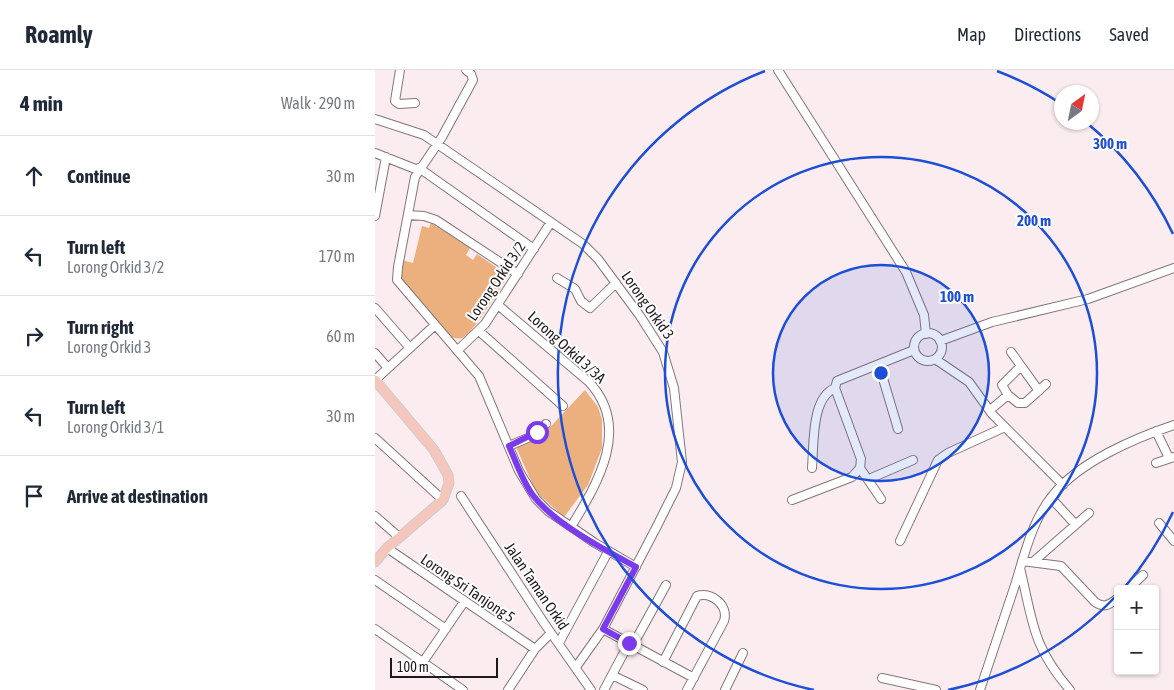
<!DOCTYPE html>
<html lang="en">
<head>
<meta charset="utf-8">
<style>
	body { margin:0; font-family:"Asap Condensed",sans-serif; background:#f6f6f7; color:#1f2937 }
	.controls { position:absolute; right:15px; bottom:15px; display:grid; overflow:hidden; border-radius:5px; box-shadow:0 1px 4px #0004 }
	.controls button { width:45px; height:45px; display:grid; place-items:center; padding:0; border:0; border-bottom:1px solid #e0e1e3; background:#fff; color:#1f2937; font:25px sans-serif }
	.compass { position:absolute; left:679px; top:15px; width:45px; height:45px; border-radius:50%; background:#fff; box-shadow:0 1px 4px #0004; rotate:33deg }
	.scale { position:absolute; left:15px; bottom:12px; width:108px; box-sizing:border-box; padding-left:5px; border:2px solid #1e191a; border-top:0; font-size:14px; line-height:18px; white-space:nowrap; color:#1e191a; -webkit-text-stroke:4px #fefefe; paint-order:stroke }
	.stop { position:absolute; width:15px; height:15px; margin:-11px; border:4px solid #7c3aed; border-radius:50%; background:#fff }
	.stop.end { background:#7c3aed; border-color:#fff; box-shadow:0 1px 5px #0008 }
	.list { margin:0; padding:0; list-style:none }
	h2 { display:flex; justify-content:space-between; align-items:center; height:65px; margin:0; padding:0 20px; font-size:21px }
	h2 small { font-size:16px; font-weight:400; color:#747a83 }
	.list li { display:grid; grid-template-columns:32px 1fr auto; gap:15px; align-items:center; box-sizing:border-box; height:80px; padding:0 20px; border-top:1px solid #e0e1e3 }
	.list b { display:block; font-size:19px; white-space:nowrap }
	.list p { margin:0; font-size:16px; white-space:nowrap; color:#747a83 }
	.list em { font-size:16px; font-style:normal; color:#747a83 }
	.icon { flex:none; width:28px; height:28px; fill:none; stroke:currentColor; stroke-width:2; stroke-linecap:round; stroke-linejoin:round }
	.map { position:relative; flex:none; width:799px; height:620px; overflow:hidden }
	header { display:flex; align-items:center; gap:30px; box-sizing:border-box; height:70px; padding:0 25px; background:#fff; border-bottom:1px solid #e0e1e3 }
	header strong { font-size:24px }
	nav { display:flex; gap:28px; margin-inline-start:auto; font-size:18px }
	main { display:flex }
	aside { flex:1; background:#fff }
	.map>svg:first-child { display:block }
</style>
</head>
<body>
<header>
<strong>Roamly</strong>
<nav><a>Map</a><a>Directions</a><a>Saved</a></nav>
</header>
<main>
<aside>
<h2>4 min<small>Walk · 290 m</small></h2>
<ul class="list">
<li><svg class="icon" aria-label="ahead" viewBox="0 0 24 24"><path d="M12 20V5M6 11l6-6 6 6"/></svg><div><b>Continue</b></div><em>30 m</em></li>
<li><svg class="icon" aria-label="left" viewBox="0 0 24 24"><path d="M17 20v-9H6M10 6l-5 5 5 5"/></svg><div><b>Turn left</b><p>Lorong Orkid 3/2</p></div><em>170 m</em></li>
<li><svg class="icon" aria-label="right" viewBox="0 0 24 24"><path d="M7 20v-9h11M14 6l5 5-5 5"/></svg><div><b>Turn right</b><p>Lorong Orkid 3</p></div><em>60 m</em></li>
<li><svg class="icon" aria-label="left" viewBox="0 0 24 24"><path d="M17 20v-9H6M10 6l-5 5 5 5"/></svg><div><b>Turn left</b><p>Lorong Orkid 3/1</p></div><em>30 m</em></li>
<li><svg class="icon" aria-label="arrive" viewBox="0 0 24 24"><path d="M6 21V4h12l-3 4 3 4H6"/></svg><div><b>Arrive at destination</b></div></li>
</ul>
</aside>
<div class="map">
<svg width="799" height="620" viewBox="0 0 799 620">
	<rect width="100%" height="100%" fill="#fbecef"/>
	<!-- green -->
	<path fill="#ebb07e" d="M56 153 95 178 91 185 98 190 102 184 122 198 136 202C124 218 103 257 89 267 84 270 79 268 74 266L27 214 24 205 27 190 38 193 47 156 54 158Z
		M210 320 223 337 227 350V378L213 415 189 447 161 422 141 377 164 369Z"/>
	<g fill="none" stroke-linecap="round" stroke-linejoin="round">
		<!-- minor casing -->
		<g stroke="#837679" stroke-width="10">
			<path id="minor" d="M25 0 20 31 24 34 40 33
				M91 0 96 4 98 10 67 67 40 107 23 197 22 210 104 306 144 401 161 429 173 441 220 473 261 497
				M403 0 531 202 549 245 551 264
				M0 49 49 65 208 174 223 189 265 246 288 282 299 318 307 392 301 418 281 458 228 559 201 597
				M0 83 43 100
				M44 98 159 179
				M33 145 49 146 61 150 143 204
				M0 146 11 87
				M182 208 200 219 206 231 215 238 241 213
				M123 235 214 312C257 358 222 414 196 457
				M0 238 35 278
				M104 261 188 336
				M539 277a14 14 0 1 1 28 0a14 14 0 1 1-28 0Z
				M565 271 617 252 713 229 799 198
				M83 280 110 254 176 152
				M636 282 664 321
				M0 283 13 298
				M560 289 594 312 617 344 688 415
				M504 295 523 359
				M646 296 627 315 633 325 643 333H650L671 314
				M0 310 59 256
				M615 340 633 325
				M781 361 794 388
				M0 368 68 430
				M134 376 155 367 171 354
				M781 393 799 387
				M437 398C439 374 436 328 460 318
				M485 398 506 429
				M494 409 538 390
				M86 426 169 553 216 620
				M676 428 700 454
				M417 430 477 407 485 398 486 389 460 318 462 311 539 280
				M0 446 24 467
				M784 453 799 471
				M525 471 563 390 573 383 630 357
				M12 478 160 579
				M647 491 686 496 720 532C730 539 735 534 743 528
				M658 492 714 443
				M645 498C658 552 657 576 695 620
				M0 510 71 559
				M753 519 768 505
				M0 559 88 620
				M228 559 319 608
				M184 573 233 482
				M258 575 291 515
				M48 592 89 532
				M288 592 322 526C337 521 354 536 349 551L312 620
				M237 605 268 620
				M507 608 561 620
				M133 620 160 579 176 563
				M229 620 254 573
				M350 620 368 583
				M605 620C617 584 629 548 641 512 650 482 658 449 678 425 704 392 760 368 799 355"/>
		</g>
		<!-- major casing -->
		<g stroke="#cecccd" stroke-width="11">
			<path id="major" d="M0 310 59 380 73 405 74 413 68 430 12 478 0 492"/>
		</g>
		<!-- minor -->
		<use href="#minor" stroke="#fff" stroke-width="8"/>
		<!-- major -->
		<use href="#major" stroke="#f5c6bc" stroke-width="9"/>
	</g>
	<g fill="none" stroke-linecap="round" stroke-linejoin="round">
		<!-- route -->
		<path stroke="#7c3aed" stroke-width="6" d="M162 362 134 376C141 392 147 410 157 424 178 453 230 480 261 497L228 559 254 573"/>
	</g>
	<!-- distance rings -->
	<circle cx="506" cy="303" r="108" fill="#1d4ed8" fill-opacity=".12"/>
	<g fill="none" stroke="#1d4ed8" stroke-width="2.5">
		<circle cx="506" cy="303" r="108"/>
		<circle cx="506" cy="303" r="216"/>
		<path d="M798 442A324 324 0 0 1 749 518M741 526A324 324 0 0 1 573 620M439 620A324 324 0 0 1 390 1M622 1A324 324 0 0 1 685 33M712 53A324 324 0 0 1 798 164"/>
	</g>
	<g text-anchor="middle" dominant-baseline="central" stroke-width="4" stroke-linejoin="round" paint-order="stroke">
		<!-- street labels -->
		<g font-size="15" fill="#1e191a" stroke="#fefefe">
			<text transform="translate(121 211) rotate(-56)">Lorong Orkid 3/2</text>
			<text transform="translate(273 235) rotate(55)">Lorong Orkid 3</text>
			<text transform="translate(192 277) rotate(42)">Lorong Orkid 3/3A</text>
			<text transform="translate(162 516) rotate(56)">Jalan Taman Orkid</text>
			<text transform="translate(93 518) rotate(34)">Lorong Sri Tanjong 5</text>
		</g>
	</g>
	<circle cx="506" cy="303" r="8" fill="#1d4ed8" stroke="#fefefe" stroke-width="2.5"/>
	<g font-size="15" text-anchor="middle" font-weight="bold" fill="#1d4ed8" stroke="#fefefe" stroke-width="4" stroke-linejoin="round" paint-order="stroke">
		<text x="735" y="79">300 m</text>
		<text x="659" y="156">200 m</text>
		<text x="582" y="232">100 m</text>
	</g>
</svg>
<div class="controls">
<button>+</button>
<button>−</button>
</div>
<svg class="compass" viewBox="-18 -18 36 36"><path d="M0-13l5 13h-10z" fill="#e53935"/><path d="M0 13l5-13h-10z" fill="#747a83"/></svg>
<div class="scale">100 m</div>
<div class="stop" style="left:162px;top:362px"></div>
<div class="stop end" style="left:254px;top:573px"></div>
</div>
</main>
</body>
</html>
